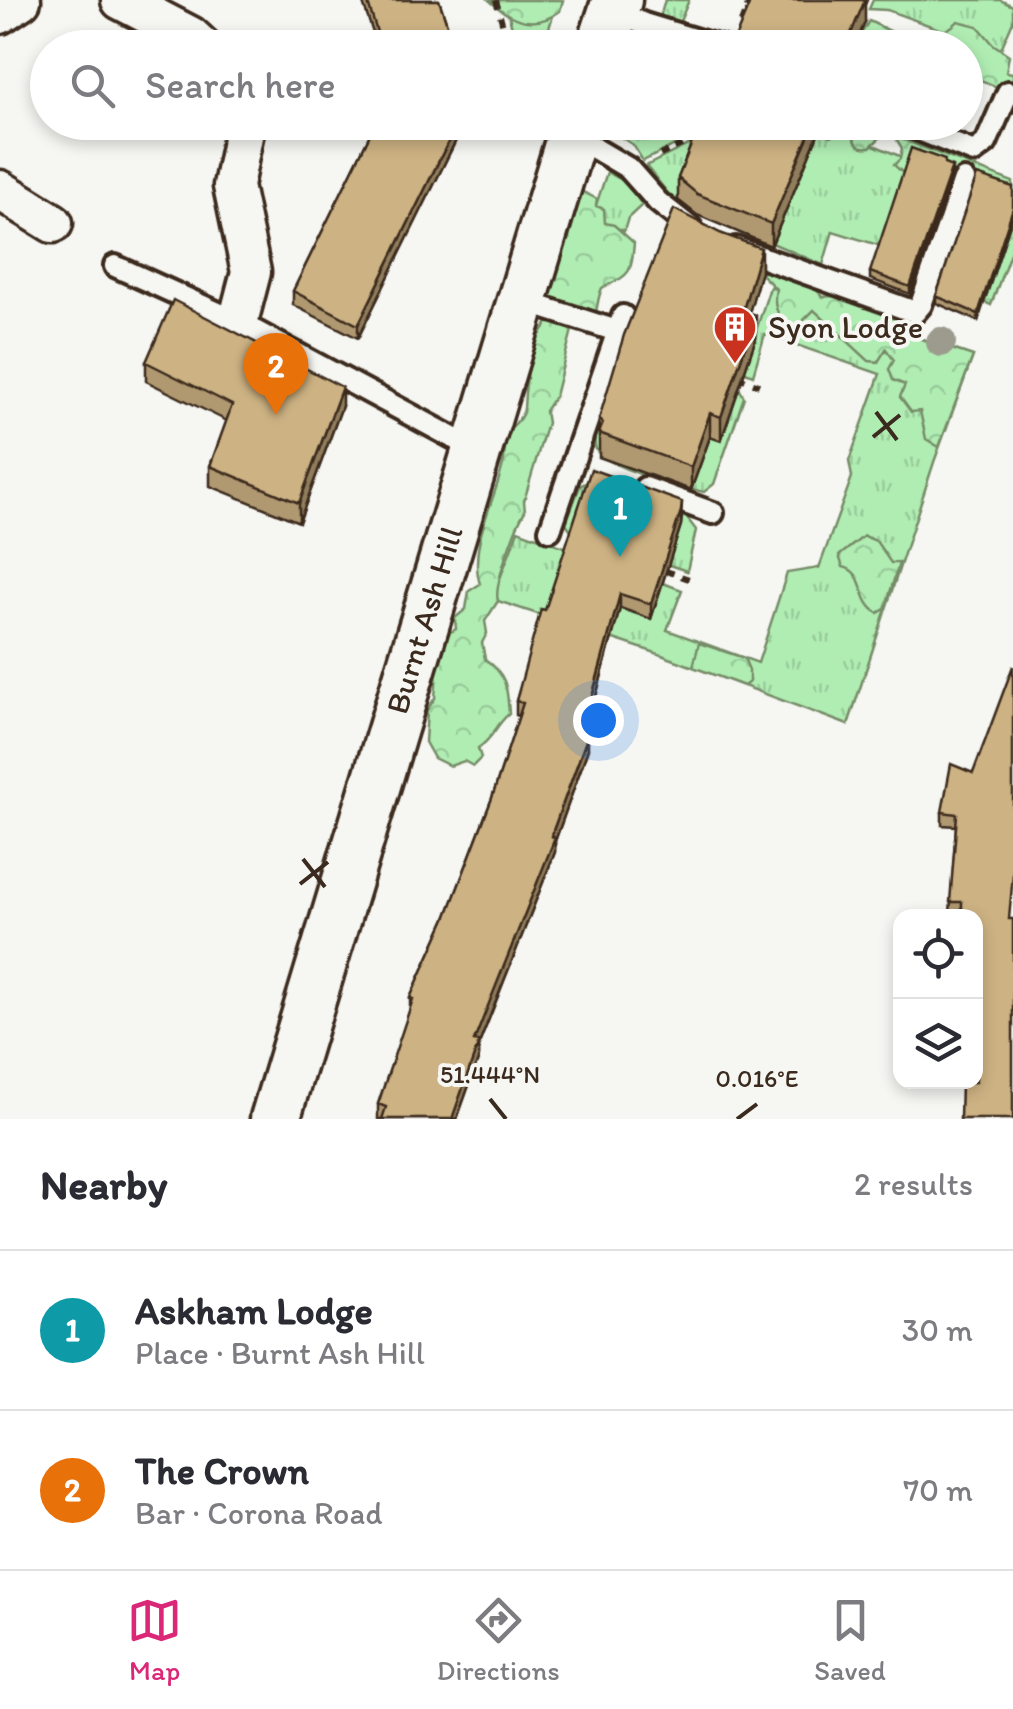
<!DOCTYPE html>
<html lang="en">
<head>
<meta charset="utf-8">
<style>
	body { margin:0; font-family:Itim,sans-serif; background:#f7f7f7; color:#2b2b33 }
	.controls { position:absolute; right:30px; bottom:30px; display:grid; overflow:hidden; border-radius:20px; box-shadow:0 5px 15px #0003 }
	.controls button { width:90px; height:90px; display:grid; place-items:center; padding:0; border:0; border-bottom:2px solid #e1e1e2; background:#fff; color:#2b2b33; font:50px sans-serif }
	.you { position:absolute; left:598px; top:720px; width:35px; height:35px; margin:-25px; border:8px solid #fff; border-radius:50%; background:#1a73e8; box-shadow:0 0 0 15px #1a73e833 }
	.badge { display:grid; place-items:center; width:65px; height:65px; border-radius:50%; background:#db2777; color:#fff; font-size:32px; font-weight:700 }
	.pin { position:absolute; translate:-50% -82px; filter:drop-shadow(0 2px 5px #0008) }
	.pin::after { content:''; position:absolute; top:52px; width:35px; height:30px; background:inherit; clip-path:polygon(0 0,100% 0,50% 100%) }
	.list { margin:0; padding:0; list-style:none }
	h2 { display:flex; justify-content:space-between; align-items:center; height:130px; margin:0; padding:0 40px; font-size:42px }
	h2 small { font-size:32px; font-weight:400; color:#7c7c81 }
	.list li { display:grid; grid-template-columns:65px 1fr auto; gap:30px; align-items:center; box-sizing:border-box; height:160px; padding:0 40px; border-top:2px solid #e1e1e2 }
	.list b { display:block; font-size:38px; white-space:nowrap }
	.list p { margin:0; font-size:32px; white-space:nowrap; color:#7c7c81 }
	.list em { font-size:32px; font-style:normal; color:#7c7c81 }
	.icon { flex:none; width:55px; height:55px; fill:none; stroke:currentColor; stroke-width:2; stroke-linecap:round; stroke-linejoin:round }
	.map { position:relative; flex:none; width:1013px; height:1119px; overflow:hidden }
	.search { position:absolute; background:#fff; box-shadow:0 5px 15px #0003; left:30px; right:30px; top:30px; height:110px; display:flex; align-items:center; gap:25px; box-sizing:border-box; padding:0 35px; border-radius:55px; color:#7c7c81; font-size:38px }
	.sheet { height:450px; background:#fff }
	nav { display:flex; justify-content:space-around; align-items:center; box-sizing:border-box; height:140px; border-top:2px solid #e1e1e2; background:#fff; font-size:28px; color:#7c7c81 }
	nav a { display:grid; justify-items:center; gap:5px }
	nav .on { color:#db2777 }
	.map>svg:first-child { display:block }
</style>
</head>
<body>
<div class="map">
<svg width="1013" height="1119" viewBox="0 0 1013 1119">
	<defs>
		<pattern id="grass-tufts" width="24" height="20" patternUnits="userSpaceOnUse" patternTransform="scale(2.5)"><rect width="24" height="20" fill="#b0edb3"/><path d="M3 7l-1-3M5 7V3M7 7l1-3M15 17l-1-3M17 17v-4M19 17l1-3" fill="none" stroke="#98cb9a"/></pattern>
		<pattern id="forest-crowns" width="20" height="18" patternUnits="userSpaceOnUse" patternTransform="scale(2.5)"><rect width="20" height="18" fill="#b0edb3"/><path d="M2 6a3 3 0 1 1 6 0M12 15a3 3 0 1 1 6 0" fill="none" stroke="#98cb9a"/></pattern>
	</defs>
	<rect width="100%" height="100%" fill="#f6f6f2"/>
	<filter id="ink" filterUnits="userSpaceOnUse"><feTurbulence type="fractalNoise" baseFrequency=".01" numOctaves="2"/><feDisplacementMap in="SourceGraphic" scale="20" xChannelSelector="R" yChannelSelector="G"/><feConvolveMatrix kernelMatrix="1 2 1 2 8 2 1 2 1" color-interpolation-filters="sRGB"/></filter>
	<g filter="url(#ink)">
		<!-- grass -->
		<path fill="url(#grass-tufts)" stroke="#768c68" stroke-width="2.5" d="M505 0H558L543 47H517Z
			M665 0H689L678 26 659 21Z
			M873 0H1000L1013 6V21L1000 51 887 10 869 9Z
			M622 123H709L700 132 643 161 633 145 618 135Z
			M822 123 909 160 881 246 833 231 823 265 772 243Z
			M700 139 702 141 676 203 646 166Z
			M607 172 627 183 642 205 628 218 624 231 605 223 602 213 595 208Z
			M770 287 973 356 934 462 848 725 659 654 498 601 495 592 518 530 682 590 667 630 758 663 787 573 819 568 852 477 849 461 880 374 765 334 753 375 743 371Z
			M739 388 744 397 714 484 704 492C684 488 603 467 596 449 592 439 597 428 599 418L695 478 710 437 721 440Z
			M585 483 687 518 696 530 687 571 572 532 566 523 580 486Z"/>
		<!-- forest -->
		<path fill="url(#forest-crowns)" stroke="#768c68" stroke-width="2.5" d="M489 0H563L560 11C534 31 510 20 489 0Z
			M869 21 909 40V47H866L859 37Z
			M958 21 978 26 993 44 1009 55 1006 72 1013 73V94L974 77 966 88V48H930C933 32 949 32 958 21Z
			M824 123H860L1013 182V194L972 185 950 176 904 174 894 165 900 159 902 148 895 137 885 133 870 147C853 150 857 136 847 129 836 129 836 142 824 132Z
			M569 185 597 199 596 206 604 209 605 223 614 225 634 243C631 276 630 274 602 288 592 313 604 320 572 330L555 396 545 411 547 423 524 501 525 511C516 525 493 586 498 601L485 621 487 633 482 643 485 659C508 676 507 688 509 714 496 724 493 739 478 748L481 758 473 766 464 761 450 766 434 758 425 742 427 710 435 698 438 657 449 633 456 629 455 618 466 609 469 591 480 584C468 546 495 501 503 464 506 454 503 444 508 434 512 425 523 418 524 409 525 379 530 337 555 316L548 291 561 250 567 244 558 222Z
			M1013 215V245L991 305 984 302Z
			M767 269 806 279 823 297C848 293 891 304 907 324L906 334 973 356 939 447 926 439 920 411 911 412 900 397 905 385 893 380 889 369 894 360 886 349 878 362 869 361 814 310 799 325H788C776 315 773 304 776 289L761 274Z
			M864 536 876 541 891 563H899L885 609 878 613C857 602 867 572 843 567L839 556Z
			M699 643 744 658 749 670V682L744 686 693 667Z"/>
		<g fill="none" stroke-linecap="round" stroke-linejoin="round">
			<!-- service casing -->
			<g stroke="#3b2a1e" stroke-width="28">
				<path id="service" d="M613 11 644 24 723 48
					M899 122 974 152 986 143 1008 92
					M572 135 628 168 658 202 691 228
					M736 248 915 312 921 305 964 180
					M115 266 238 322 476 450
					M520 300 617 331
					M645 488 713 513
					M550 530 623 316"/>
			</g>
			<!-- minor casing -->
			<g stroke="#3b2a1e" stroke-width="45">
				<path id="minor" d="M121 0 190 36 203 48
					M0 14 21 0
					M0 190 53 223
					M238 322 251 272 233 186 244 131 242 122"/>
			</g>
			<!-- tertiary casing -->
			<g stroke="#3b2a1e" stroke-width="55">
				<path id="tertiary" d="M601 48 617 0
					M275 1119 576 122"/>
			</g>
			<!-- path -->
			<path stroke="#3b2a1e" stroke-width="6" stroke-dasharray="8 8" stroke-linecap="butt" d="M496 0 509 48
				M741 23 750 0
				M660 155 698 137
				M738 377 759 385
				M666 571 695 581"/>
			<!-- service -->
			<use href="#service" stroke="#f6f6f2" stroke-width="20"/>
			<!-- minor -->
			<use href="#minor" stroke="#f6f6f2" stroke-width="38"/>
			<!-- tertiary -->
			<use href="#tertiary" stroke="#f6f6f2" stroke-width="48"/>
		</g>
		<!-- trees -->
		<circle fill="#9c9b8e" cx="941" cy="342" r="15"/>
		<!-- wall -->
		<path fill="#b09971" stroke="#3b2a1e" stroke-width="2.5" d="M358 0H439L455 48H378L363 3Z
			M376 122H465L358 338 293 305V291Z
			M700 122H823L771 246 697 215 678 200V178Z
			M945 164 952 174 910 294 870 279V272Z
			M1013 187 978 321 936 303V296Z
			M761 271 749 312 756 338 721 441 710 437 691 490 599 457V419Z
			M146 362 342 406 299 522 210 486V466L227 421 146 381Z
			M682 516 681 525 651 619 620 608 586 734 588 749 555 841V852L479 1044V1057L457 1119H378V1104L410 1011V998L447 916 492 798 519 716 516 715V701L545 610Z
			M973 773 962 914H950L956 826 942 825V812Z"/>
		<!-- shaded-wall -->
		<path fill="#907d5c" stroke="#3b2a1e" stroke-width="2.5" d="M858 0H867L865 5V22L854 48H845Z
			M458 122H465L358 338V325Z
			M814 122H823L771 246V224Z
			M952 167V174L910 294V287Z
			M1013 208V215L978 321V314Z
			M761 248V271L743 334V310Z
			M756 315V338L721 441V417Z
			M342 387V406L299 522V503Z
			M710 413V437L691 490V467Z
			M682 502 681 525 651 619V604Z
			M620 594V608L582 747V733Z
			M588 735V749L555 841V852L479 1044V1057L457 1119H452L474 1041 551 836Z"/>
		<!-- building -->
		<path fill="#cdb283" stroke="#3b2a1e" stroke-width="2.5" d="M367 0H439L455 48H382Z
			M751 0H865L845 48H731Z
			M376 122H458L358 325 293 291Z
			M700 122H814L771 224 697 194 678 178Z
			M911 148 945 160 944 164 952 167 910 287 870 272Z
			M977 175 1013 187V208L978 314 936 296Z
			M674 209 720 233 761 248 743 310 756 315 721 417 710 413 691 467 599 433 603 423 599 419 624 335Z
			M173 300 342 387 299 503 210 466 232 405 146 362Z
			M591 469 682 502 681 511 651 604 620 594 582 733 588 735 551 836 555 838 474 1041 479 1042 452 1119H382L386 1107 378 1104 413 999 410 998 447 916 492 798 523 703 516 701 541 609 545 610Z
			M1013 666V874L1009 919H1013V1119H960L961 1082H976V916H962V902H950L957 814 942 812 951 764 973 773Z"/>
	</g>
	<!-- ticks -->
	<path fill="none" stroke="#3b2a1e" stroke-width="4" d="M876 412 897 440M873 437 900 415M303 859 325 887M300 884 328 862M490 1099 506 1119M737 1119 757 1104"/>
	<!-- icons -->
	<defs>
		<g id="building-pin" transform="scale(2.25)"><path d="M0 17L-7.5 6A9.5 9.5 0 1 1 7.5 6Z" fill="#c8321e" stroke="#f6f6f2"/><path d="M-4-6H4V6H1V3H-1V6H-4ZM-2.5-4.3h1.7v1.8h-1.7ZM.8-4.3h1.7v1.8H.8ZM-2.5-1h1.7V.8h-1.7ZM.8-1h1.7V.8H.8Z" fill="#fff"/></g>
	</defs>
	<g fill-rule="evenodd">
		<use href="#building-pin" x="735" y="327"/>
	</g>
	<g text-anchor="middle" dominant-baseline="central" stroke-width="8" stroke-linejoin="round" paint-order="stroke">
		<!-- poi labels -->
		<g font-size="32" fill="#3b2a1e" stroke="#f6f6f2" text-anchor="start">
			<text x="768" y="327">Syon Lodge</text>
		</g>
		<!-- street labels -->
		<g font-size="32" fill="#3b2a1e" stroke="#f6f6f2">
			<text transform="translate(424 620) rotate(-73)">Burnt Ash Hill</text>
		</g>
	</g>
	<g font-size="25" text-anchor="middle" fill="#3b2a1e" stroke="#f6f6f2" stroke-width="8" stroke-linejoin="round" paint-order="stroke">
		<text x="490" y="1083">51.444°N</text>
		<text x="757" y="1087">0.016°E</text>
	</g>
</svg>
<div class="controls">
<button><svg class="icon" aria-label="locate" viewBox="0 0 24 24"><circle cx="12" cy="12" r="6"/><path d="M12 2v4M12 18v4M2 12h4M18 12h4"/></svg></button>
<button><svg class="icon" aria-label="layers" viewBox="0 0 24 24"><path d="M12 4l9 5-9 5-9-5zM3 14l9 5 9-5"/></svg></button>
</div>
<div class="you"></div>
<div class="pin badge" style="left:620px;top:557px;background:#0f9aa8">1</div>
<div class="pin badge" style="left:276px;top:415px;background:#e8710a">2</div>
<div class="search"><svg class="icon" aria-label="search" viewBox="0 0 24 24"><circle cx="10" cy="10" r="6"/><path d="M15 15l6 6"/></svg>Search here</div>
</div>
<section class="sheet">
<h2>Nearby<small>2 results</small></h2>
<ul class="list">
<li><span class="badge" style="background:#0f9aa8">1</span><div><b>Askham Lodge</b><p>Place · Burnt Ash Hill</p></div><em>30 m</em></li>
<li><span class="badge" style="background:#e8710a">2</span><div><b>The Crown</b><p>Bar · Corona Road</p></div><em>70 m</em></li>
</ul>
</section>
<nav>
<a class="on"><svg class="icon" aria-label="map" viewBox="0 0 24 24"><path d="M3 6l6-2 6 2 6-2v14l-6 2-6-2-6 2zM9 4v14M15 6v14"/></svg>Map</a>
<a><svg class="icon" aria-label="directions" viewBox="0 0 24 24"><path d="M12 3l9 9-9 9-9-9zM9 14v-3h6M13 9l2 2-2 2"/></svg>Directions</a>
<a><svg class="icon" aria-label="saved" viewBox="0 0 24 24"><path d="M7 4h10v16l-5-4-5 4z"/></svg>Saved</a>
</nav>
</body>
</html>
